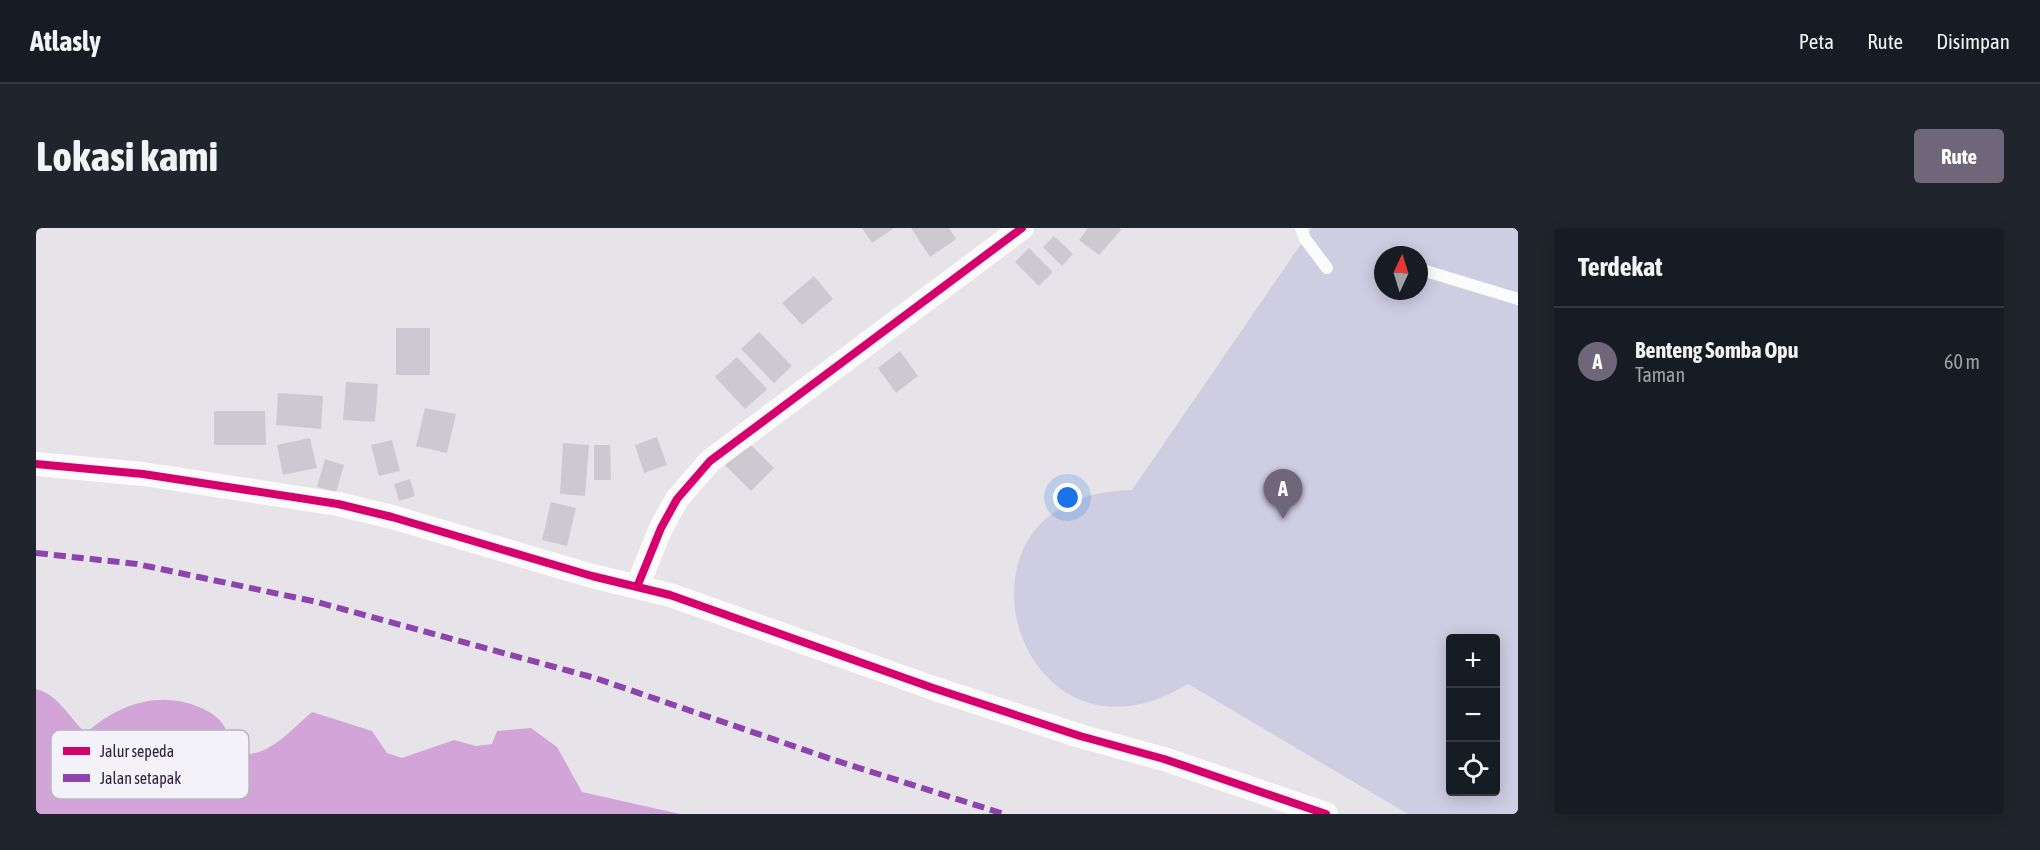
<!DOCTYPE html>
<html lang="id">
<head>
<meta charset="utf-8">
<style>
	body { margin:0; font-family:"Asap Condensed",sans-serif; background:#20242c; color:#f1f3f6 }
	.controls { position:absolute; right:18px; bottom:18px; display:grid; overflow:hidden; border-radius:6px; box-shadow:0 3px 15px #0003 }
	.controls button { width:54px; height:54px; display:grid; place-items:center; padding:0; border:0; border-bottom:2px solid #363941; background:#171b24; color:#f1f3f6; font:30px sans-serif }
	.compass { position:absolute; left:1338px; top:18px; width:54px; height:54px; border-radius:50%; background:#171b24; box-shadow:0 3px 15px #0003; rotate:4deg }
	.you { position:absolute; left:1032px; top:270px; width:21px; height:21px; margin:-15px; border:4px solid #fff; border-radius:50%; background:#1a73e8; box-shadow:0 0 0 9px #1a73e833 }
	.badge { display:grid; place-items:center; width:39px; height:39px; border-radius:50%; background:#6f6679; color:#fff; font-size:20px; font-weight:700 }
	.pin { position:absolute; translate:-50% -50px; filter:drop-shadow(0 2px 3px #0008) }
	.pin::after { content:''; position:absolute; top:32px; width:21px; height:18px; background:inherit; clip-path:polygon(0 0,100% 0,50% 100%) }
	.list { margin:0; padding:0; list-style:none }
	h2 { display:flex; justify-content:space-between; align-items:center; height:78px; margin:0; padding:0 24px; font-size:26px }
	h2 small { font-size:20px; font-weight:400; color:#9ea1a6 }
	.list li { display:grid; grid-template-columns:39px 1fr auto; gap:18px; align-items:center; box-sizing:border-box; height:108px; padding:0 24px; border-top:2px solid #363941 }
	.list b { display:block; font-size:22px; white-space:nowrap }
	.list p { margin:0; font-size:20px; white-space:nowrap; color:#9ea1a6 }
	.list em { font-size:20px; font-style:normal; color:#9ea1a6 }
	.icon { flex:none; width:33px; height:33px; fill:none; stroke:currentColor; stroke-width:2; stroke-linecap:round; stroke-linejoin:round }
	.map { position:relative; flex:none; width:1482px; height:586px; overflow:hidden; border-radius:6px }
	header { display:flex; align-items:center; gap:36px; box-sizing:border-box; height:84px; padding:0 30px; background:#171b24; border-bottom:2px solid #363941 }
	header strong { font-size:28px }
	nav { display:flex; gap:33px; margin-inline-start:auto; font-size:21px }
	.intro { display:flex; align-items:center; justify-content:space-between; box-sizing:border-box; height:144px; padding:0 36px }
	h1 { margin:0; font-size:42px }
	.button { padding:15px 27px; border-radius:6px; background:#6f6679; color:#fff; font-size:21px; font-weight:700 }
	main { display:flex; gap:36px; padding:0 36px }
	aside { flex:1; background:#171b24; border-radius:6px; box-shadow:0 3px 15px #0003 }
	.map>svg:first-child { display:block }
</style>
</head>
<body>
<header>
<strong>Atlasly</strong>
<nav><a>Peta</a><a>Rute</a><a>Disimpan</a></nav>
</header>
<div class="intro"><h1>Lokasi kami</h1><a class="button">Rute</a></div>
<main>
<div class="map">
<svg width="1482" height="586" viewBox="0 0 1482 586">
	<rect width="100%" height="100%" fill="#e6e4e9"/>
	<!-- green -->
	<path fill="#cfcde2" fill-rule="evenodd" d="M1276 0H1482V586H1372L1152 456C980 562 892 265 1096 262ZM1347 27H1383V63H1347ZM1414 410H1460V564H1414Z"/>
	<!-- water -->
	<path fill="#d3a4d8" d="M0 461C23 467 33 490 50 505 81 477 123 462 163 479 174 484 182 488 188 498 192 505 192 517 193 525 230 534 251 505 276 484L336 503 351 525 366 530 418 512 440 518 456 516 461 503 495 500 521 519 546 564 644 586H0Z"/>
	<!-- building -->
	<path fill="#cccad0" d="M826 0H858L836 15Z
		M875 0H913L920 11 894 29Z
		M1052 0H1083L1085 2 1063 27 1043 12Z
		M1018 8 1037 26 1026 38 1007 19Z
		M993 20 1017 44 1003 58 979 34Z
		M778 48 797 71 766 97 746 75Z
		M360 100H394V147H360Z
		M723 104 756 138 738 155 705 121Z
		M864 123 882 148 860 165 842 140Z
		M701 129 731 161 709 181 679 149Z
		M310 154 342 156 339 194 307 192Z
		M242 165 287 168 285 201 240 197Z
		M389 180 420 186 411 225 380 218Z
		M178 183H229L230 217H178Z
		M621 209 631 237 608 245 599 217Z
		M274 210 281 240 247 247 241 217Z
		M356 212 364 243 343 248 335 217Z
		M712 214 738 240 715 263 689 237Z
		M527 215 553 217 549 268 524 266Z
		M558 217H574L575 252H558Z
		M289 231 308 237 300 264 281 259Z
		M374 251 379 268 363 273 358 256Z
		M515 274 540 280 531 318 506 312Z"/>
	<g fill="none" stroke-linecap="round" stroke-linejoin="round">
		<!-- service -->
		<path stroke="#fbfbfc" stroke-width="12" d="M1265 0 1269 11 1291 40
			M1383 41 1482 71"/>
		<!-- minor -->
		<path stroke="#fbfbfc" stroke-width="24" d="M0 236 107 246 302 276 356 289 556 348 634 367 897 460 1044 508 1128 531 1290 586
			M601 359 625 300 641 271 674 233 986 0"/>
		<!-- quiet -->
		<path stroke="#8e44ad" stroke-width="6" stroke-dasharray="12 6" stroke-linecap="butt" d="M0 325 101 336 281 374 559 450 798 532 968 586"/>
		<!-- cycleway casing -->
		<g stroke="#f3f2f8" stroke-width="11">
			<path id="cycleway" d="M0 236 107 246 302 276 356 289 556 348 634 367 897 460 1044 508 1128 531 1290 586
				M601 359 625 300 641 271 674 233 986 0"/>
		</g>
		<!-- cycleway -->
		<use href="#cycleway" stroke="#d6006c" stroke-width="8"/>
	</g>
	<!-- legend -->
	<rect x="15" y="502" width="198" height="69" rx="9" fill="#f3f2f8" stroke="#b8b4c0" stroke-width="1.5"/>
	<rect x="27" y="519" width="27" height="8" fill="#d6006c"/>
	<rect x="27" y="546" width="27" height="8" fill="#8e44ad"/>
	<g font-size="16" fill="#2f223c">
		<text x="64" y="529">Jalur sepeda</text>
		<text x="64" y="556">Jalan setapak</text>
	</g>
</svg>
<div class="controls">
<button>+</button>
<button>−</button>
<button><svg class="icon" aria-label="locate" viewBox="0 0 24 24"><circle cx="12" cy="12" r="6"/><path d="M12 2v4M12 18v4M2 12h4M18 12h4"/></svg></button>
</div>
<svg class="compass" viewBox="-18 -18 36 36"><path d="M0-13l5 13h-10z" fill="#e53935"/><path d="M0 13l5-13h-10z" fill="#9ea1a6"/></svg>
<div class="you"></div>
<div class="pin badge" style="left:1247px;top:291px">A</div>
</div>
<aside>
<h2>Terdekat<small></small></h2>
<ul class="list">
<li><span class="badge">A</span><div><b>Benteng Somba Opu</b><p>Taman</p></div><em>60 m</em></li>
</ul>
</aside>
</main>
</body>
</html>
